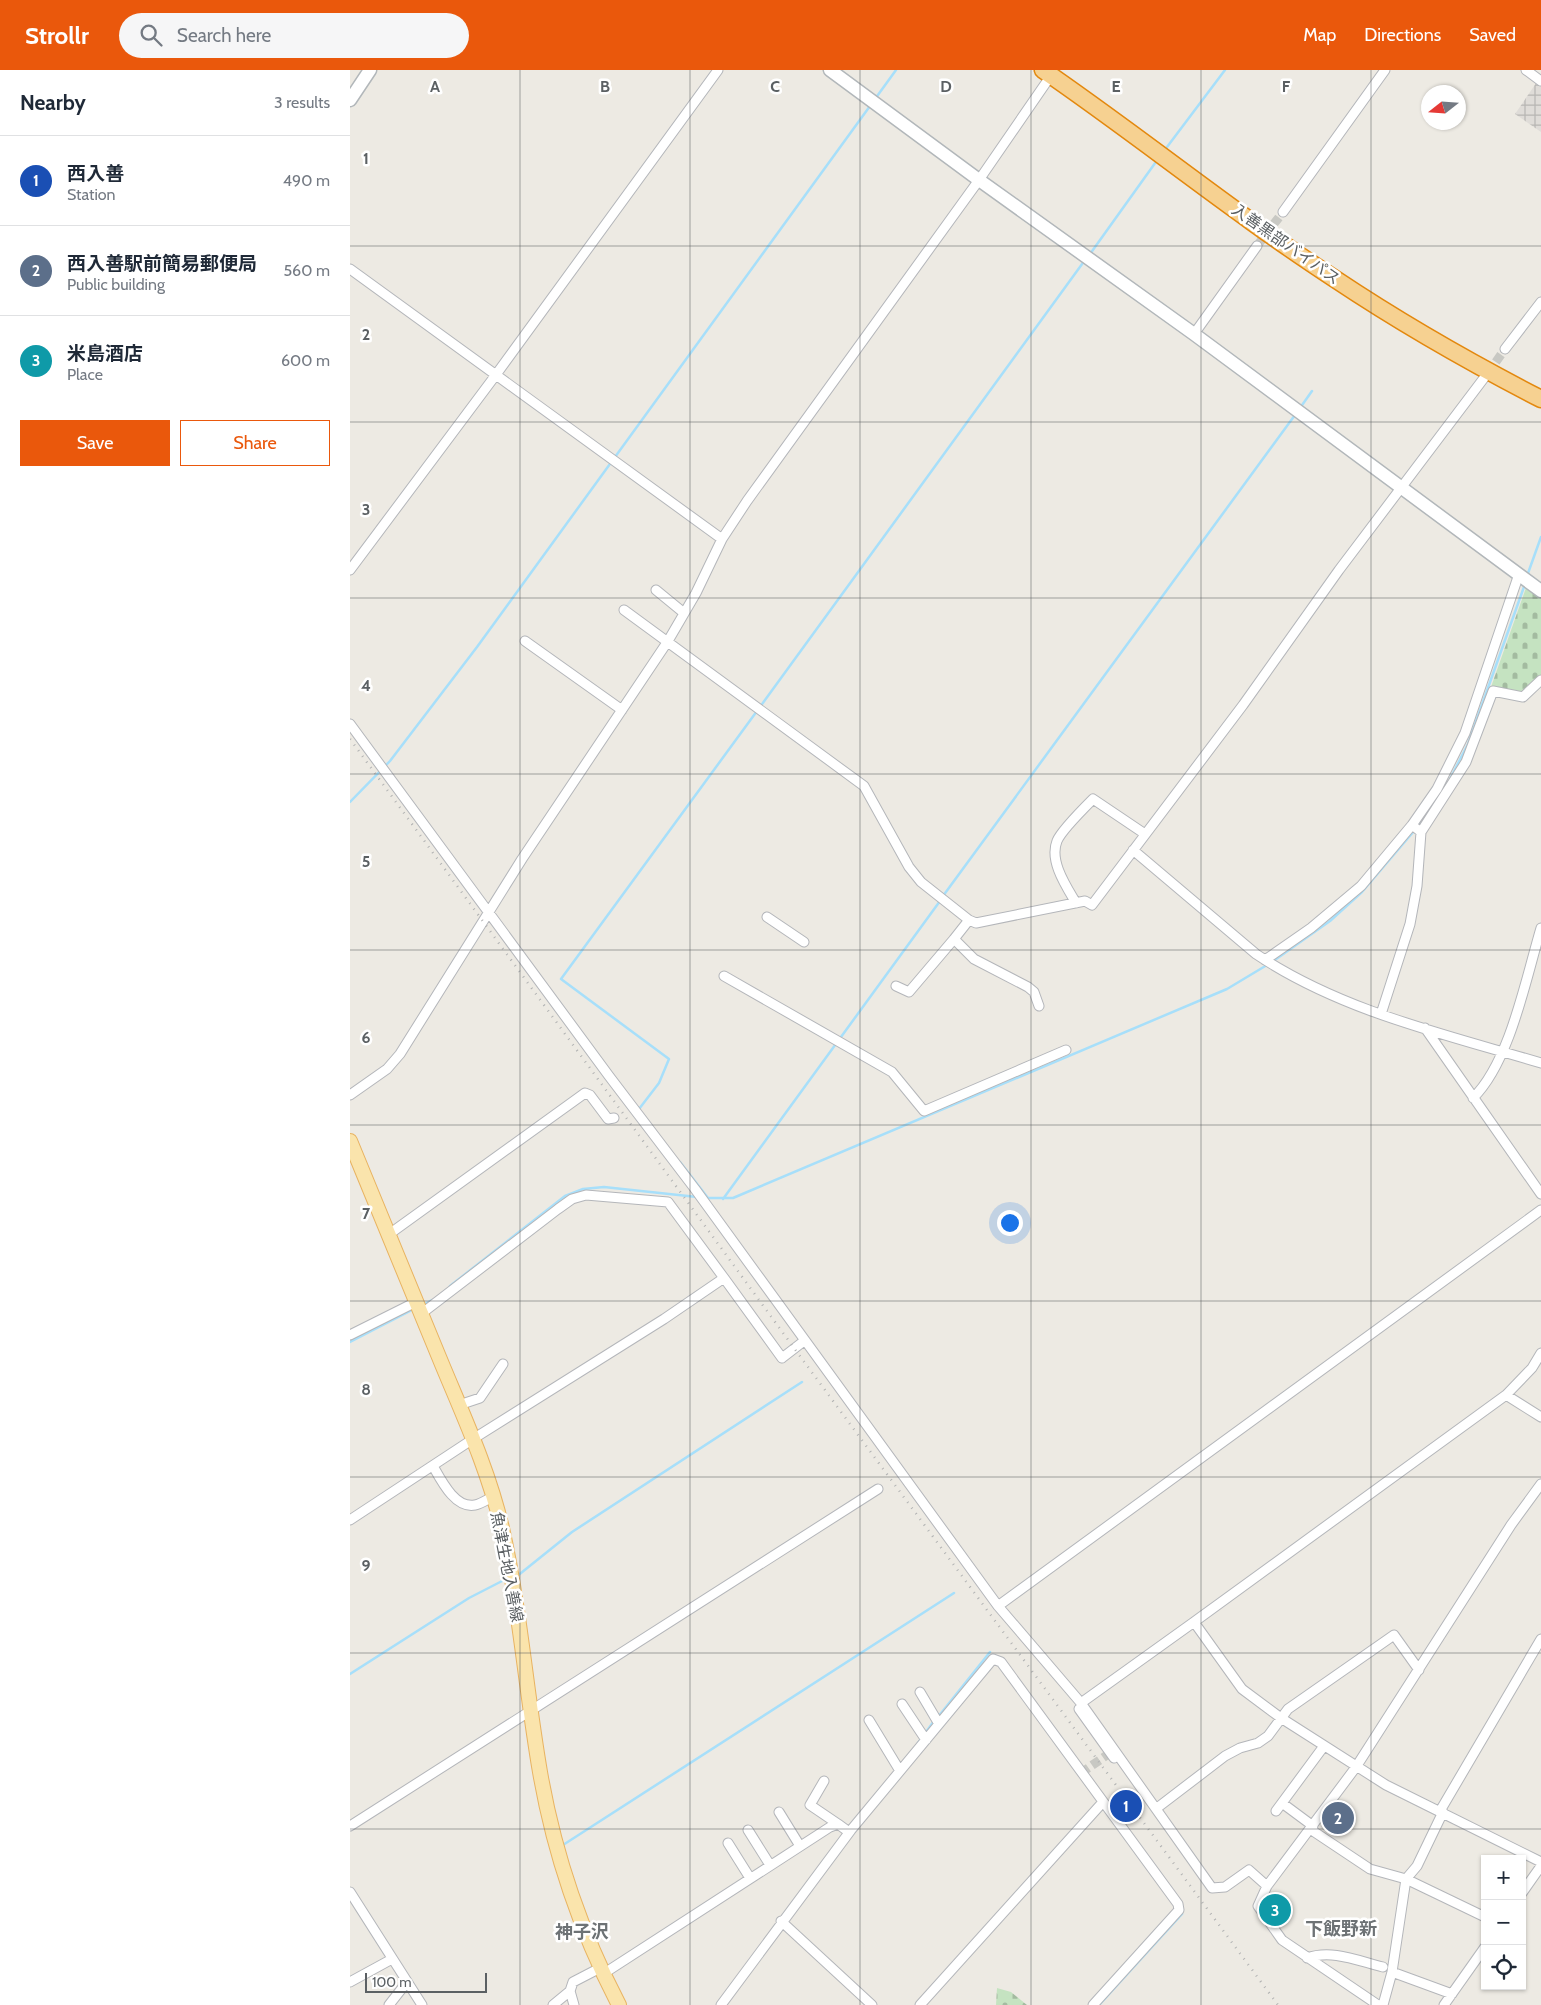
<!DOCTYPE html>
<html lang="en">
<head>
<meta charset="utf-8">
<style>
	body { margin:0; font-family:Cabin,"Noto Sans JP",sans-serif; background:#f6f6f7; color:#1f2937 }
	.controls { position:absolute; right:15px; bottom:15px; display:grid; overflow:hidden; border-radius:0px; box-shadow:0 1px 4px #0004 }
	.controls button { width:45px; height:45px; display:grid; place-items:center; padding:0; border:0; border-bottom:1px solid #e0e1e3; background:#fff; color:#1f2937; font:25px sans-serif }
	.compass { position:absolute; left:1071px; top:15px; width:45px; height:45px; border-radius:50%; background:#fff; box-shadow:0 1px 4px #0004; rotate:253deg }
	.scale { position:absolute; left:15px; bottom:12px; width:122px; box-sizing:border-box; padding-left:5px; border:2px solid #5b6063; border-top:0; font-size:14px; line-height:18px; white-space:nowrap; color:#5b6063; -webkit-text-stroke:4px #fff; paint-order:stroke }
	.you { position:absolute; left:659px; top:1152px; width:18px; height:18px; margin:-12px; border:4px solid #fff; border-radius:50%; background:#1a73e8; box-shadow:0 0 0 8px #1a73e833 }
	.badge { display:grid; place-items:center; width:32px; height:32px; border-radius:50%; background:#ea580c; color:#fff; font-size:16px; font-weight:700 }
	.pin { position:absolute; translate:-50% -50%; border:2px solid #fff; box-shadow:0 1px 5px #0006 }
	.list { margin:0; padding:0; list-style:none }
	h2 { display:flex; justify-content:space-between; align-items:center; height:65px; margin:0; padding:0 20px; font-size:21px }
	h2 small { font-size:16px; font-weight:400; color:#747a83 }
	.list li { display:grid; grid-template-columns:32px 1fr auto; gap:15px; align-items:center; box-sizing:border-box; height:90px; padding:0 20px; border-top:1px solid #e0e1e3 }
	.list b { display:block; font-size:19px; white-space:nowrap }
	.list p { margin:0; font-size:16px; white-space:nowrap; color:#747a83 }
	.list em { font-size:16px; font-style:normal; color:#747a83 }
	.actions { display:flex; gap:10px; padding:15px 20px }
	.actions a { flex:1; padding:11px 0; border:1px solid #ea580c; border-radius:0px; text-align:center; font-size:18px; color:#ea580c }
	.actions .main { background:#ea580c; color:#fff }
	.icon { flex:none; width:28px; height:28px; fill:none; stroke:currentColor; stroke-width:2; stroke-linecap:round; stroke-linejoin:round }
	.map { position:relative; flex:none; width:1191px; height:1935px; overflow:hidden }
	header { display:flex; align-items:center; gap:30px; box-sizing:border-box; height:70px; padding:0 25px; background:#ea580c; color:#fff }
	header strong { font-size:24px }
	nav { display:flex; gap:28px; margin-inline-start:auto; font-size:18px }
	.search { width:350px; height:45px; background:#f6f6f7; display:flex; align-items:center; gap:12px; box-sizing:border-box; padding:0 18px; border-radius:28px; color:#747a83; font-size:19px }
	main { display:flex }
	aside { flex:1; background:#fff }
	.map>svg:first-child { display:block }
</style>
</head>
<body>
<header>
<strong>Strollr</strong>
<div class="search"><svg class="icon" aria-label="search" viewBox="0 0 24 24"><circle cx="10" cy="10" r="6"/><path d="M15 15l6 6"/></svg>Search here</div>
<nav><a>Map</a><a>Directions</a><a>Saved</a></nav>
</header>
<main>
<aside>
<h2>Nearby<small>3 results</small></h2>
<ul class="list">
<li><span class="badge" style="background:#1a4fb4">1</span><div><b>西入善</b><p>Station</p></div><em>490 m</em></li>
<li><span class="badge" style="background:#5c6f8a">2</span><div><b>西入善駅前簡易郵便局</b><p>Public building</p></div><em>560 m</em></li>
<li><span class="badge" style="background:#0f9aa8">3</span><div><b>米島酒店</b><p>Place</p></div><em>600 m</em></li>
</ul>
<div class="actions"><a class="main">Save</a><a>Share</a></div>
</aside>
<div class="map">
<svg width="1191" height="1935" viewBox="0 0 1191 1935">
	<defs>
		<pattern id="industrial-grid" width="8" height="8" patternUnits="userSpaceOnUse" patternTransform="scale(1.25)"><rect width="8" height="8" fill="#dfdcd8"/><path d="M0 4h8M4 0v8" fill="none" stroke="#b8b6b3"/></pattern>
		<pattern id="cemetery-stones" width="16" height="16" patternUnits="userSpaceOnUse" patternTransform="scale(1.25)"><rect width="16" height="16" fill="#c5e3c1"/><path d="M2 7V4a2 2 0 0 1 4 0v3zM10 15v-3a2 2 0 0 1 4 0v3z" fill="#a3bba0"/></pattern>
	</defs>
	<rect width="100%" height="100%" fill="#edeae3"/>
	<!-- industrial -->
	<path fill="url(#industrial-grid)" d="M1191 6V62L1165 44Z"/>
	<!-- cemetery -->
	<path fill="url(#cemetery-stones)" d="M1177 515 1191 525V606L1172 625 1141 617Z
		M647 1918 661 1922 677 1935H646Z"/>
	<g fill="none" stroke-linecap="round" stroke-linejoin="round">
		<!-- stream -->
		<path stroke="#a7dffa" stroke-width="2.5" d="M525 29 546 0
			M814 81 875 0
			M740 184 808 89
			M950 338 962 321
			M1177 506 1191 467
			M410 637 735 190
			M1100 709 1118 674 1175 514
			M0 732 40 691 127 577 520 36
			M1067 756 1096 716
			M593 826 945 345
			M922 892 980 851 1012 822 1064 761
			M290 1041 289 1039 309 1013 319 989 211 909 407 641
			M330 1092 358 1128
			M355 1128H383L877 919 917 895
			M373 1129 590 831
			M100 1216 215 1126 233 1119 254 1117 347 1127
			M71 1236 82 1230
			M0 1272 64 1239
			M166 1507 222 1462 452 1312
			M0 1604 119 1528 156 1509
			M588 1647 640 1582
			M568 1673 584 1651
			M213 1775 604 1523
			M749 1935 832 1844"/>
		<!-- street-tunnel -->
		<path stroke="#c8c8c3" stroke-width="9" stroke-dasharray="9 4.5" stroke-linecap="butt" d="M907 176 933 142
			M1138 303 1155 279
			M731 1703 757 1685"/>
		<!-- street casing -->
		<g stroke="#b4b6ba" stroke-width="11">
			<path id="street" d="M1176 0 1191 11
				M933 142 1035 0
				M0 199 372 469
				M844 264 907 176
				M1155 279 1191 232
				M0 500 145 306 368 0
				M1169 504 1115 663 1087 719 1062 755 1071 762 1116 692 1143 621 1173 627 1191 610
				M306 520 334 543
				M274 540 514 716 559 797 571 812 619 850 626 853 735 831 742 835 893 635 989 500 1134 308
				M175 571 272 640
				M0 654 259 1006 345 1119 648 1536 731 1633 862 1818 875 1817 899 1800 917 1816
				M783 780 906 884C991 941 1094 964 1191 993
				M726 833C716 816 699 791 707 771 711 761 735 737 743 729L795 764
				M417 847 454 872
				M619 850 604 869 624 889 678 917 684 922 689 936
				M915 890 961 858 1011 816 1062 755
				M374 906 542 1002 574 1041 716 980
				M546 916 559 922 604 869
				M1031 944 1060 854 1067 816 1071 762
				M1075 958 1191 1124
				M0 1025 37 999 50 984 172 789 318 571 346 523 372 469 397 431 629 110 702 4
				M1123 1028C1160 992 1176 908 1191 858
				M38 1165 235 1023 240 1025 258 1049 264 1048
				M374 1208 432 1288 454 1271
				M0 1265 66 1232
				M1156 1325 1182 1298 1191 1283
				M109 1335 130 1328 153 1294
				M83 1396C91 1410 105 1439 125 1435 131 1434 138 1429 144 1426
				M0 1450 123 1369 314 1249 374 1208 318 1132 236 1125 222 1129 208 1139 71 1244
				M648 1536 1191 1140
				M844 1552 1156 1325 1191 1347
				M570 1622 589 1654
				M731 1633 844 1552 892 1619 931 1648 1036 1715 1191 1792
				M552 1634 576 1670
				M729 1639 764 1688
				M519 1650 550 1701
				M474 1711 460 1735 488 1754
				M932 1733 963 1756
				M807 1738 875 1686 890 1678 908 1673 918 1666 938 1639 1044 1565 1069 1600
				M926 1741 974 1676
				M1090 1741 1191 1569
				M429 1742 450 1776
				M0 1756 528 1419
				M960 1759 1020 1799 1056 1809 1135 1847
				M398 1760 420 1795
				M378 1773 400 1808
				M0 1822 72 1935
				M1172 1823 1191 1796
				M431 1851 522 1935
				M957 1888C982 1879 1008 1891 1033 1897
				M1042 1902 1102 1924
				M253 1904 480 1757 488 1754 499 1762
				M0 1912 42 1889
				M220 1921 224 1935
				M39 1935 57 1912
				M203 1935 220 1921 223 1912 250 1898
				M371 1935 501 1760 643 1589 651 1592 828 1834 829 1840 743 1935
				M570 1935 753 1732
				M1028 1935 932 1870 908 1836 917 1816 1006 1697 1161 1455 1191 1414
				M1033 1935 1042 1902 1056 1809 1067 1796 1093 1742
				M1094 1935 1135 1877"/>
		</g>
		<!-- secondary casing -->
		<g stroke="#b2b7ba" stroke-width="15">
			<path id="secondary" d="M480 0 629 110 844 264 1191 521
				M0 30 20 0"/>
		</g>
		<!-- primary casing -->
		<g stroke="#e8b361" stroke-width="16">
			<path id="primary" d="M0 1071C29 1143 59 1215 89 1287 112 1343 138 1398 152 1458 170 1538 176 1621 190 1702 204 1783 231 1862 269 1935"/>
		</g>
		<!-- highway casing -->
		<g stroke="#e3880e" stroke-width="19">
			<path id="highway" d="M693 0C792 68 885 144 985 209 1051 253 1121 293 1191 329"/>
		</g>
		<!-- street -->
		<use href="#street" stroke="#fff" stroke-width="9"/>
		<!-- secondary -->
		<use href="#secondary" stroke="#fff" stroke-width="12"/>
		<!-- primary -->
		<use href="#primary" stroke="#fae4ac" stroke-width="14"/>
		<!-- highway -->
		<use href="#highway" stroke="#f6d191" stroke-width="16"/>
		<!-- rail -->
		<path stroke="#b2b3b3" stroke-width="2.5" stroke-dasharray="1 6" stroke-linecap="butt" d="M0 669 444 1278 928 1935"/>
	</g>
	<!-- grid -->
	<path fill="none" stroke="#5b6063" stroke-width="1" stroke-opacity="0.55" d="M170 0V1935M340 0V1935M510 0V1935M681 0V1935M851 0V1935M1021 0V1935M0 176H1191M0 352H1191M0 528H1191M0 704H1191M0 880H1191M0 1055H1191M0 1231H1191M0 1407H1191M0 1583H1191M0 1759H1191"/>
	<g text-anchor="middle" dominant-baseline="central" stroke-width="5" stroke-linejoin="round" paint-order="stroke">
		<!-- street labels -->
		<g font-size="16" fill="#5b6063" stroke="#fff">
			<text transform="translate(936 174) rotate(35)">入善黒部バイパス</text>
			<text transform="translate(157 1497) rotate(79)">魚津生地入善線</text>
		</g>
		<!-- neighbourhood labels -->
		<g font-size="18" font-weight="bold" fill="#6d7275" stroke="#fff">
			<text x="991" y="1859">下飯野新</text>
			<text x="232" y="1862">神子沢</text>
		</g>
	</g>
	<g font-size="16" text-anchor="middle" font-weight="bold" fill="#5b6063" stroke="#fff" stroke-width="5" stroke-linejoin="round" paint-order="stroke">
		<text x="85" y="22">A</text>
		<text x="255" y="22">B</text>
		<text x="425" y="22">C</text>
		<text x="596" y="22">D</text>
		<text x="766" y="22">E</text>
		<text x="936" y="22">F</text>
		<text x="16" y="94">1</text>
		<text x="16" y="270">2</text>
		<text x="16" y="445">3</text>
		<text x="16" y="621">4</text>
		<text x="16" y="797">5</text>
		<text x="16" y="973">6</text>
		<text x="16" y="1149">7</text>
		<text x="16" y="1325">8</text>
		<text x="16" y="1501">9</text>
	</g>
</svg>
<div class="controls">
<button>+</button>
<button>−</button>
<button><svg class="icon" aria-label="locate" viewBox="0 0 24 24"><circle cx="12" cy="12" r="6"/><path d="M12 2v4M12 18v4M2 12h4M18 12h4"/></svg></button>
</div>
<svg class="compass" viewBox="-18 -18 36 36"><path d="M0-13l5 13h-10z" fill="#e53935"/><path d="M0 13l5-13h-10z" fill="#747a83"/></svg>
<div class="scale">100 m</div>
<div class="you"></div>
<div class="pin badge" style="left:776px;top:1736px;background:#1a4fb4">1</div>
<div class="pin badge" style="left:988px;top:1748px;background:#5c6f8a">2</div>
<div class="pin badge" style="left:925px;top:1840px;background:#0f9aa8">3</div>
</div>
</main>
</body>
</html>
